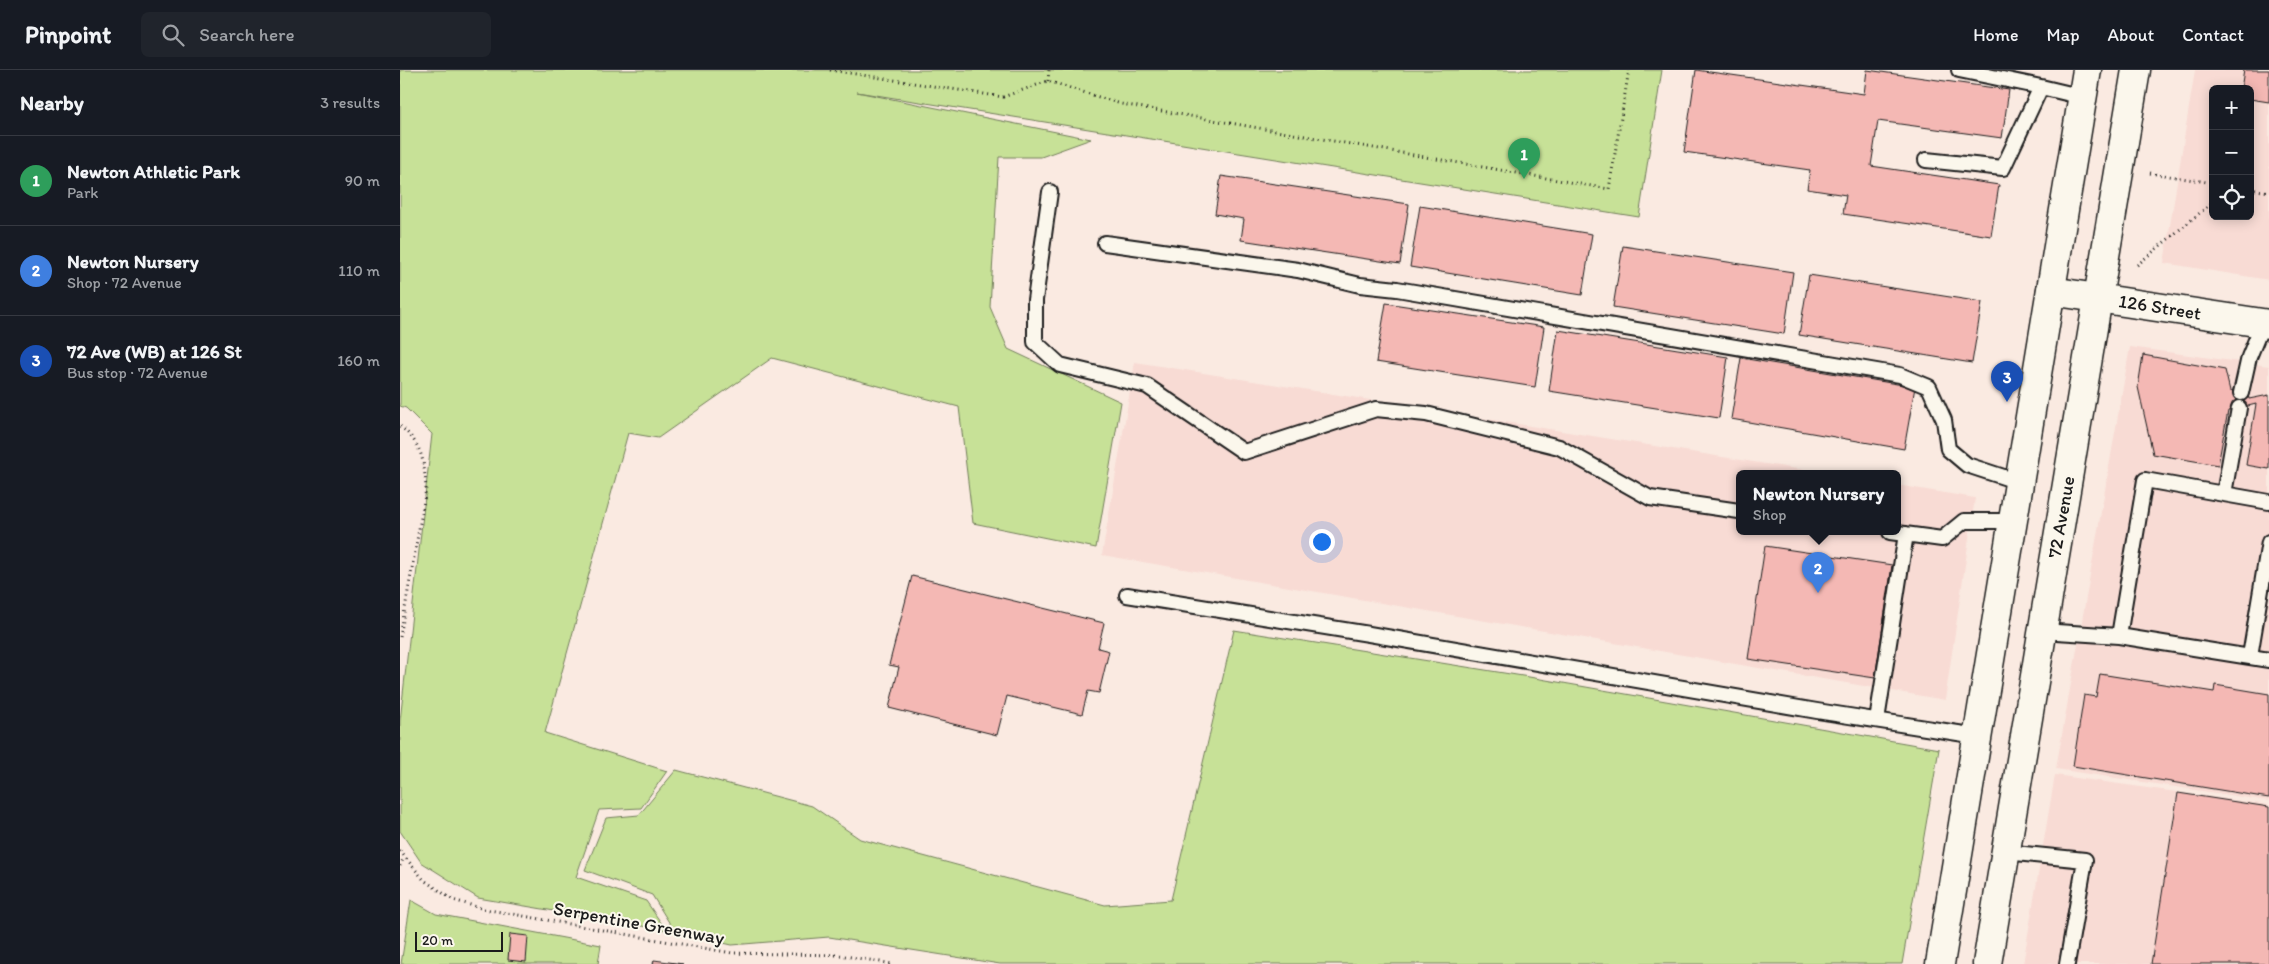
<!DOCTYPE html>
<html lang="en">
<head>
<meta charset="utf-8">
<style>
	body { margin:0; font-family:Itim,sans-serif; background:#20242c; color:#f1f3f6 }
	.controls { position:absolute; right:15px; top:15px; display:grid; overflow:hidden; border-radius:8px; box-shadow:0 2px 12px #0003 }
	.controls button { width:45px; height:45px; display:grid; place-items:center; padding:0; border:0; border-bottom:1px solid #363941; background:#171b24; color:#f1f3f6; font:25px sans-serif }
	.scale { position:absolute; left:15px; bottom:12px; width:88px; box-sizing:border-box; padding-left:5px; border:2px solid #1c1c1c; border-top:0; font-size:14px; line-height:18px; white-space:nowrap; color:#1c1c1c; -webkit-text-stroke:4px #fbf7ec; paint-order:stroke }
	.you { position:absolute; left:921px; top:471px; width:18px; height:18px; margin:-12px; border:4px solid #fff; border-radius:50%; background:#1a73e8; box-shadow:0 0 0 8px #1a73e833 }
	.badge { display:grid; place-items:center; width:32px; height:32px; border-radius:50%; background:#0f766e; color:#fff; font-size:16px; font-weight:700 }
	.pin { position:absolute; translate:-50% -41px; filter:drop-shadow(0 1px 2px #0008) }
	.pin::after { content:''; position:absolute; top:26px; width:18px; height:15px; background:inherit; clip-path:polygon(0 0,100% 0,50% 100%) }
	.popup { position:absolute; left:1336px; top:400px; width:165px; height:65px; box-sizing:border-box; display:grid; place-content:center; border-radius:8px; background:#171b24; filter:drop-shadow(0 1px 4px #0005); font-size:16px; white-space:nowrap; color:#9ea1a6 }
	.popup b { font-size:19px; color:#f1f3f6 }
	.popup::after { content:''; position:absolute; left:50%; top:100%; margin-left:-10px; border:10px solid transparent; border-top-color:#171b24 }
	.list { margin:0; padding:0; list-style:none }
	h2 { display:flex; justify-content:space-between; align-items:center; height:65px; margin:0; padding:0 20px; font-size:21px }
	h2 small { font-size:16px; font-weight:400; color:#9ea1a6 }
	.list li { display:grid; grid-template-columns:32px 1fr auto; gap:15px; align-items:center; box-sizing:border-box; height:90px; padding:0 20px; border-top:1px solid #363941 }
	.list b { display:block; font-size:19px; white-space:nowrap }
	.list p { margin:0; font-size:16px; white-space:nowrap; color:#9ea1a6 }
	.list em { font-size:16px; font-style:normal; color:#9ea1a6 }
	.icon { flex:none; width:28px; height:28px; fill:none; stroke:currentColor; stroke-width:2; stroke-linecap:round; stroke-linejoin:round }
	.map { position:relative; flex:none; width:1869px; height:894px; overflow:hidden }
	header { display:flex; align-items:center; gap:30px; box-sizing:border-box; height:70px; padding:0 25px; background:#171b24; border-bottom:1px solid #363941 }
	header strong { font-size:24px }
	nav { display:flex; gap:28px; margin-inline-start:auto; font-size:18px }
	.search { width:350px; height:45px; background:#20242c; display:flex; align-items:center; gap:12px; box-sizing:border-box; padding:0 18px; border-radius:8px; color:#9ea1a6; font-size:19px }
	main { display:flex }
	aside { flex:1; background:#171b24 }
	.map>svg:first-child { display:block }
</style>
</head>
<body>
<header>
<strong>Pinpoint</strong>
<div class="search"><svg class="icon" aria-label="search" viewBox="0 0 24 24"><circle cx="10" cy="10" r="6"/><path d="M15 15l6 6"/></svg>Search here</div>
<nav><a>Home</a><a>Map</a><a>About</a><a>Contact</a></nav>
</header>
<main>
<aside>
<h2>Nearby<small>3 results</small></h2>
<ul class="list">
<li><span class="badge" style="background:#2e9e5b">1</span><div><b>Newton Athletic Park</b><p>Park</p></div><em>90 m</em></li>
<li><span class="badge" style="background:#3f7fe0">2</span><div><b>Newton Nursery</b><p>Shop · 72 Avenue</p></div><em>110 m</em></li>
<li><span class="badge" style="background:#1a4fb4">3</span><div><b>72 Ave (WB) at 126 St</b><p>Bus stop · 72 Avenue</p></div><em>160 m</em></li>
</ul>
</aside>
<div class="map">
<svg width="1869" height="894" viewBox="0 0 1869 894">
	<rect width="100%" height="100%" fill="#faeae1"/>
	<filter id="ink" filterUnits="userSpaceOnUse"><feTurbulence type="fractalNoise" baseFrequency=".02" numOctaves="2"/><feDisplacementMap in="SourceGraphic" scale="10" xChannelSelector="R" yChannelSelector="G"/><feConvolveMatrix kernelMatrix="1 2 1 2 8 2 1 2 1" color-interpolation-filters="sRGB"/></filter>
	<g filter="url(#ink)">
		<!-- built -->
		<path fill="#f8dbd4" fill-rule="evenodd" d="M1795 0H1869V210L1764 193ZM1813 19H1850V146H1813Z
			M1730 277 1869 296V731L1656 699Z
			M735 292 1428 404H1339V462H1497V415L1575 428 1545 630 702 485Z
			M1655 705 1869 735V894H1623Z"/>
		<!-- green -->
		<path fill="#c7e197" stroke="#727e5a" d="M0 0H1262L1239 147 457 22 691 69 641 87H599L590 237 608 279 721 332 696 478 573 453 559 337 372 288 258 368 228 363 145 663 267 701 241 738 199 740 176 807 246 831 266 860 78 828 21 792 0 761V651L32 364 6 338 0 336Z
			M834 560 1129 607 1539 679 1502 894H600L429 867 332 875 275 862 252 825 185 800 206 748 239 745 276 700 412 736 460 769 705 835 771 830Z
			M11 830 36 844 201 875 198 894H1Z"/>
		<!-- building -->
		<path fill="#f4b8b4" stroke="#1c1c1c" d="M1296 0 1464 24 1467 0 1609 20 1602 68 1478 51 1471 96 1599 115 1591 166 1443 144 1446 125 1407 119 1410 100 1284 82Z
			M1844 0H1869V32L1850 29V19H1841Z
			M821 106 1009 134 1000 194 841 170 844 149 815 144Z
			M1020 136 1192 164 1182 225 1010 197Z
			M1223 176 1393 202 1384 264 1213 237Z
			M1409 205 1582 232 1572 293 1399 265Z
			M986 233 1144 257 1135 317 976 292Z
			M1158 260 1328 287 1319 348 1149 321Z
			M1743 285 1825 300 1830 321 1848 324 1849 329 1869 325V399L1846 395 1856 334 1828 341 1818 395 1753 384 1738 317Z
			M1341 288 1515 317 1504 379 1331 349Z
			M1365 476 1492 495 1475 608 1348 589Z
			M512 506 704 553 698 578 709 581 699 623 688 621 682 644 607 626 597 665 489 638 499 597 489 595Z
			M1700 604 1814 622 1815 615 1869 624V728L1673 696 1684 625 1696 627Z
			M1778 723 1869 737V894H1751Z
			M110 864 128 866 126 892 108 890Z
			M254 890 283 894H253Z"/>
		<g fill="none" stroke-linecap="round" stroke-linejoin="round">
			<!-- service casing -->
			<g stroke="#1c1c1c" stroke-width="18">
				<path id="service" d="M1559 0 1641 17
					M1526 90 1603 98 1641 17 1683 27
					M650 122 635 230V272L660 295 747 316 844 382 976 339 1026 344 1159 377 1250 428 1339 441
					M705 173 898 200 960 215 997 219 1500 305 1529 317 1544 350 1548 379 1567 395 1619 412
					M1841 323 1849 287 1863 253
					M1824 424 1839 338
					M1490 462 1542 469 1564 451H1613
					M727 525 969 564 1417 641 1577 666
					M1641 561 1719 566 1869 590
					M1719 566 1745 410 1869 432
					M1850 586 1869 472
					M1477 650 1506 464
					M1605 782 1685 790 1667 894"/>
			</g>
			<!-- minor casing -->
			<g stroke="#1c1c1c" stroke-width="31">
				<path id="minor" d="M1651 221 1869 254"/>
			</g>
			<!-- secondary casing -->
			<g stroke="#1c1c1c" stroke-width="31">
				<path id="secondary" d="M1540 894 1687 0
					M1587 894 1736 0"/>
			</g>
			<!-- path -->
			<path stroke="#1c1c1c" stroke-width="3" stroke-dasharray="1 4" stroke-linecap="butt" d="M430 0 603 27 648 11 721 34 1209 119 1229 0
				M648 11 649 0
				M1750 103 1813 113
				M1850 119 1869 122
				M1737 195 1813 132
				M0 356C23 375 24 391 26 419L0 567
				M0 781 24 810 53 830 84 839 332 883 439 885 493 894
				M0 796 4 787"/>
			<!-- service -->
			<use href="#service" stroke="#fbf7ec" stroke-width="14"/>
			<!-- minor -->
			<use href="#minor" stroke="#fbf7ec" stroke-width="28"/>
			<!-- secondary -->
			<use href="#secondary" stroke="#fbf7ec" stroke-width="28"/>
		</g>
	</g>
	<g text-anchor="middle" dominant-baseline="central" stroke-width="4" stroke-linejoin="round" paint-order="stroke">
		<!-- street labels -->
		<g font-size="19" fill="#1c1c1c" stroke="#fbf7ec">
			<text transform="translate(1760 237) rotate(9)">126 Street</text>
			<text transform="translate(1661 447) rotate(-80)">72 Avenue</text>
			<text transform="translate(239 853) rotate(10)">Serpentine Greenway</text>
		</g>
	</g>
</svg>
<div class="controls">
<button>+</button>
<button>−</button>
<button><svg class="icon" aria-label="locate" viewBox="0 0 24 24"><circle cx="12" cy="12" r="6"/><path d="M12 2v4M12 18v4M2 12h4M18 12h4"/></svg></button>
</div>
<div class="scale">20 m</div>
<div class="you"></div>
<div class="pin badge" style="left:1124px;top:109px;background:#2e9e5b">1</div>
<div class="pin badge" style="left:1418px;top:523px;background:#3f7fe0">2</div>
<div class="popup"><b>Newton Nursery</b>Shop</div>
<div class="pin badge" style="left:1607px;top:332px;background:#1a4fb4">3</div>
</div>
</main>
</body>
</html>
